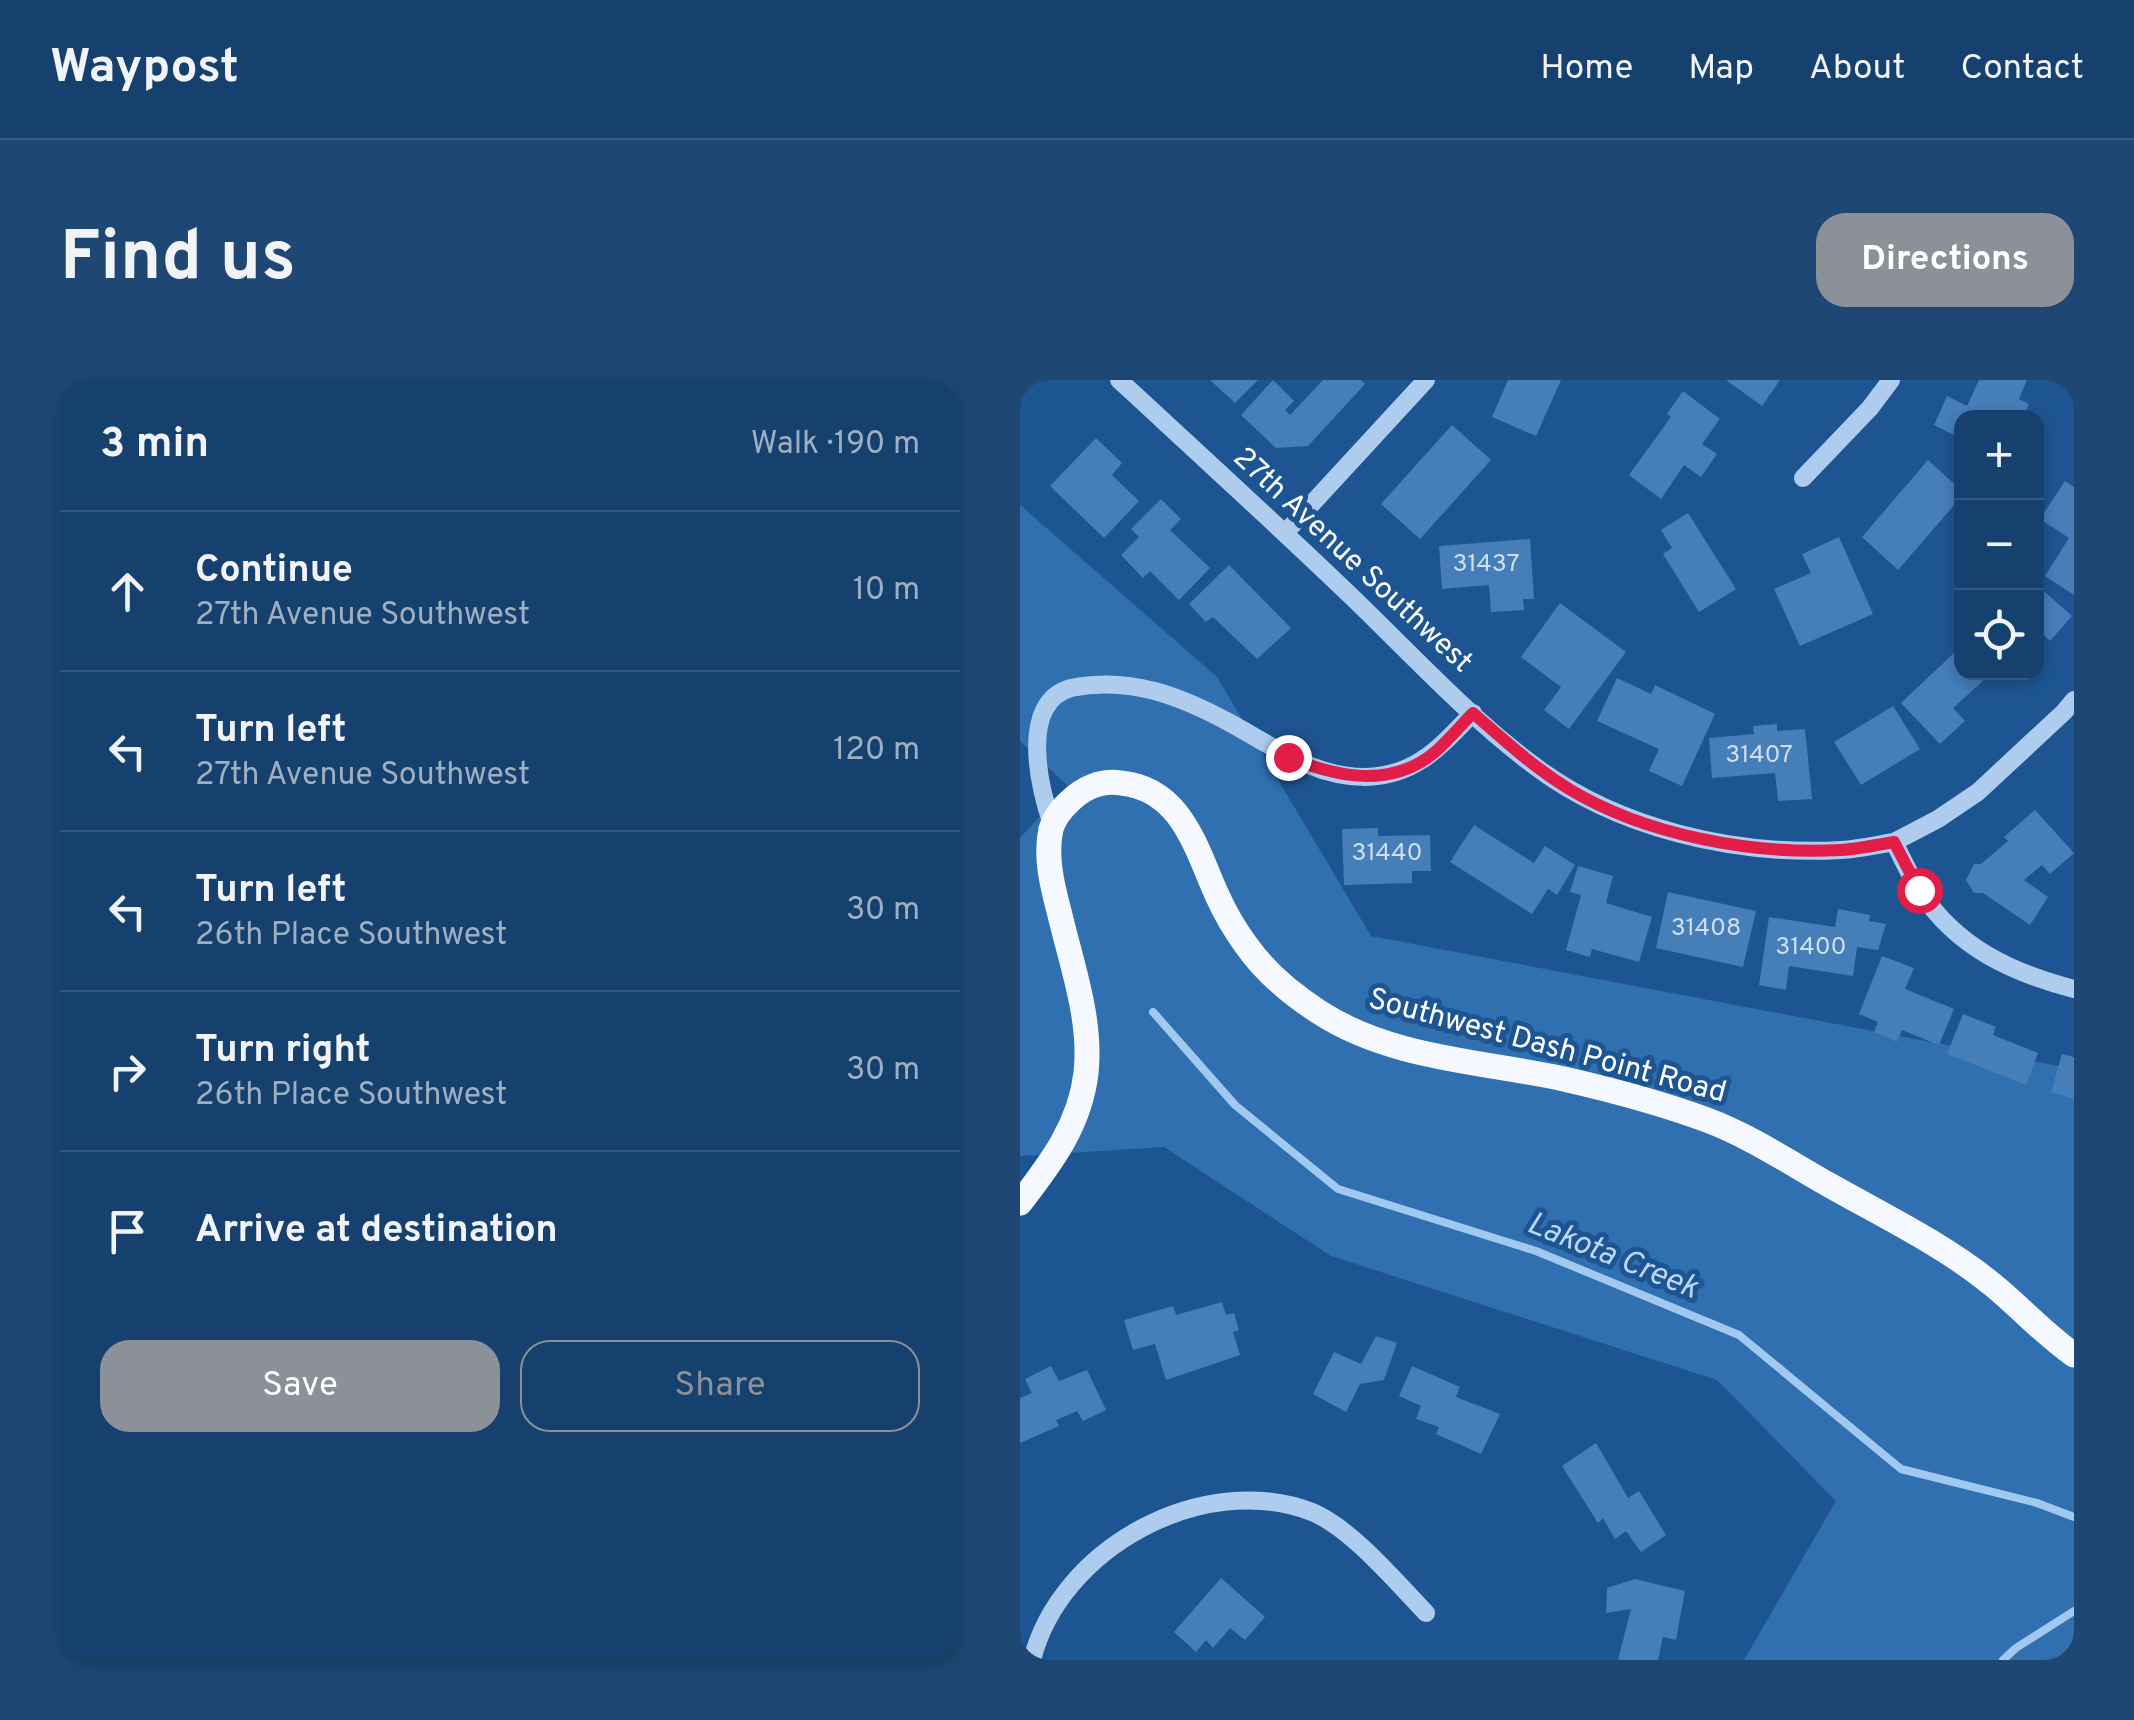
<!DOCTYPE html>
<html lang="en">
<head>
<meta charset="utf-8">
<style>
	body { margin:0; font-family:Overpass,sans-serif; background:#1f4773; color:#f1f3f6 }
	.controls { position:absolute; right:30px; top:30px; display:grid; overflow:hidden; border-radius:20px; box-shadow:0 5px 15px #0003 }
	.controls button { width:90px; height:90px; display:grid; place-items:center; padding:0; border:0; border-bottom:2px solid #355981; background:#16406e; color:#f1f3f6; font:50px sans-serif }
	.stop { position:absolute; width:30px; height:30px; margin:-22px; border:8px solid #e11d48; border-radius:50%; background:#fff }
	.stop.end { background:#e11d48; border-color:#fff; box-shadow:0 2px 10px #0008 }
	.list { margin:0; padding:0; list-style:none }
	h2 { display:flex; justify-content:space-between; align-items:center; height:130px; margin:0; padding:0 40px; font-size:42px }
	h2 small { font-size:32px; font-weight:400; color:#9eafc2 }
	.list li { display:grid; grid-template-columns:65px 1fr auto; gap:30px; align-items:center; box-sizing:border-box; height:160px; padding:0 40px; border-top:2px solid #355981 }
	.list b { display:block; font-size:38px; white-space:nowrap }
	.list p { margin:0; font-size:32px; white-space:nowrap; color:#9eafc2 }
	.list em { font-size:32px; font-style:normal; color:#9eafc2 }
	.actions { display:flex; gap:20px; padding:30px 40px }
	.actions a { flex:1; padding:22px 0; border:2px solid #8c9099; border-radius:30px; text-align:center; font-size:35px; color:#8c9099 }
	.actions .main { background:#8c9099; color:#fff }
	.icon { flex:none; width:55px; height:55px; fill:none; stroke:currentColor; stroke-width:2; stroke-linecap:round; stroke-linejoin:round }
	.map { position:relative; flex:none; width:1054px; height:1280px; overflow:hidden; border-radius:30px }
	header { display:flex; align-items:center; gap:60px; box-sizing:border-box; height:140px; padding:0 50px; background:#16406e; border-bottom:2px solid #355981 }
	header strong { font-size:48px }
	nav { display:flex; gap:55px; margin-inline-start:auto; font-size:35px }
	.intro { display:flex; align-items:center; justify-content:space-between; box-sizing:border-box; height:240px; padding:0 60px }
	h1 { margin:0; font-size:70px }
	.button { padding:25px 45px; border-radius:30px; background:#8c9099; color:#fff; font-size:35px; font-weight:700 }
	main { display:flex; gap:60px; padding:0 60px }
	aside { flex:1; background:#16406e; border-radius:30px; box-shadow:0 5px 15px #0003 }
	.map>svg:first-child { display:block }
</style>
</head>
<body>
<header>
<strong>Waypost</strong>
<nav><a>Home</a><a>Map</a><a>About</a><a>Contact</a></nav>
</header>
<div class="intro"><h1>Find us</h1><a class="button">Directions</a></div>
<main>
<aside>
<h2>3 min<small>Walk · 190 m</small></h2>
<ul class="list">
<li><svg class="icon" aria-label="ahead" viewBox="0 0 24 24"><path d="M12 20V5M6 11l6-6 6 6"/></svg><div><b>Continue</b><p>27th Avenue Southwest</p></div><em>10 m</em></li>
<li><svg class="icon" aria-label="left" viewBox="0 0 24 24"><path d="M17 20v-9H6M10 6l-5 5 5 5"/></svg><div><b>Turn left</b><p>27th Avenue Southwest</p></div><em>120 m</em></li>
<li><svg class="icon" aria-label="left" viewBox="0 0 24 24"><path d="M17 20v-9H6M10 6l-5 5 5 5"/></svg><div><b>Turn left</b><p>26th Place Southwest</p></div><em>30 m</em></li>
<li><svg class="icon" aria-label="right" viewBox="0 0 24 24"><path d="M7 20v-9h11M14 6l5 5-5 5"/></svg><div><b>Turn right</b><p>26th Place Southwest</p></div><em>30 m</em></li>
<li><svg class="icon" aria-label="arrive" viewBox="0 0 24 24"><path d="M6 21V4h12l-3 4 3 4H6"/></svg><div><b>Arrive at destination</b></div></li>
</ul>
<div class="actions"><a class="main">Save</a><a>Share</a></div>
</aside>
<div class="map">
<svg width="1054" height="1280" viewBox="0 0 1054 1280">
	<rect width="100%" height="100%" fill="#1d5592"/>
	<!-- green -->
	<path fill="#306fb0" d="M0 125 197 297 351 556 1054 689V1280H724L816 1121 697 1000 311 876 144 767 0 776V458L48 406 0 361Z"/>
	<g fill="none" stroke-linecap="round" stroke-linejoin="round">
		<!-- stream -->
		<path stroke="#a1c9f0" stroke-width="8" d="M133 632 215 725 318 809 516 871 719 955 881 1089 1017 1123 1054 1137
			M983 1280 996 1268 1054 1231"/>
	</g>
	<!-- building -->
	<path fill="#457eb9" d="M190 0H238L215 23Z
		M253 0 274 21 265 30 270 35 303 0H341L345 4 288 66 256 68 221 35Z
		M488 0H541L516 56 472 37Z
		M706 0H760L742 26Z
		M959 0H1007L999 19 1009 24 1003 38H942V59L914 45 927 16 947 26Z
		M663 11 700 39 682 64 697 74 681 97 664 85 641 119 609 95 651 37 647 34Z
		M432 45 471 80 400 159 361 124Z
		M76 58 102 83 92 95 119 121 84 158 30 106Z
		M908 80 942 111V116L878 190 842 157Z
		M1045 101 1054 107V215L1025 196 1049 158 1020 139Z
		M141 119 161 139 150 150 190 188 159 220 130 191 123 198 101 175 119 157 111 149Z
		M668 133 716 209 679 232 643 174 652 168 641 150Z
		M819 157 853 234 780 266 754 209 791 193 782 174Z
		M510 159 514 219H503L504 230 471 232 469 205 422 209 419 166Z
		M209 185 271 248 237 279 193 237 186 242 169 224Z
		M1016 204 1052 236 1030 261 1016 248Z
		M540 223 606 272 549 349 524 330 541 307 501 277Z
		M936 271 942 278V292H955L963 301 933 328 945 341 920 364 881 323Z
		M597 298 631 314 635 305 695 334 662 406 629 391 639 369 577 341Z
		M873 326 900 369 841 405 814 362Z
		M757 344V351L785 349 792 419 758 421 755 393 692 398 689 358 734 354 733 346Z
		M1015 430 1054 473 1030 494 1022 485 1004 500 1028 517 1010 545 963 513H954L946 500 954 484H961L988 461 984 457Z
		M454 445 514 483 525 466 555 485 537 515 528 509 512 534 430 482Z
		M358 448V456L410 455 411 491H392V503L324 505 322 449Z
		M558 486 593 496 586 523 632 537 619 582 572 569 570 577 546 570 561 515 550 512Z
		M648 512 736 531 723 587 636 568Z
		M818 529 850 535 849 541 866 544 858 570 837 567 833 596 769 586 766 610 739 605 749 537 815 547Z
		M862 576 894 588 885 609 934 629 919 665 882 650 877 662 854 652 858 642 839 634Z
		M943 634 976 647 973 655 1018 673 1006 705 927 674Z
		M1042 674 1054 677V719L1031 712Z
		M202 922 206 935 214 933 219 950 213 952 220 975 146 1000 135 964 113 970 104 940 153 926 156 935Z
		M356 956 377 963 364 1000 340 1004 326 1032 293 1014 314 972 341 984Z
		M31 986 39 1001 67 990 86 1030 63 1041 57 1031 36 1040 39 1046 0 1063V1018L12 1013 5 999Z
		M392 986 440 1007 436 1017 480 1034 461 1074 416 1054 419 1047 396 1039 401 1026 379 1016Z
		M576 1063 608 1118 619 1111 646 1155 621 1172 606 1151 595 1159 583 1138 578 1143 542 1086Z
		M201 1198 245 1237 225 1260 210 1248 193 1268 186 1260 176 1272 154 1252Z
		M615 1199 665 1211 656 1260 643 1257 638 1280H598L611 1229 586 1233 587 1208Z"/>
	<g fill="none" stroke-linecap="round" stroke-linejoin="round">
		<!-- minor -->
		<path stroke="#aecdee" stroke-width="18" d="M99 0C177 72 256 144 333 218 391 274 447 335 512 384 597 449 715 476 821 470 839 469 856 465 874 462 882 478 890 496 900 511 936 567 992 593 1054 609
			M783 98 850 28 871 0
			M265 153 406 0
			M32 445C18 403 0 322 51 308 110 296 161 316 212 344 254 367 294 397 345 397 396 396 420 367 453 333
			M874 462 918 439 958 412 1044 332 1054 320
			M12 1280C40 1168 183 1090 292 1132 331 1148 376 1202 406 1233"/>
		<!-- major -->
		<path stroke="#f5f9ff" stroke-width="25" d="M0 823C31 783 60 745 66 693 72 639 51 583 39 531 32 505 25 476 31 449 34 439 41 429 49 422 63 408 81 400 101 403 162 409 176 469 197 515 205 533 215 550 226 565 245 592 271 614 299 632 371 679 462 681 544 699 592 710 641 723 687 740 730 756 770 783 811 806 866 837 924 865 973 905 1001 928 1024 954 1054 975"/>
	</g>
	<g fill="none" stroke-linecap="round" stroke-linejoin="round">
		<!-- route -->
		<path stroke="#e11d48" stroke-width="12" d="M268 377C316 397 371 409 415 372 428 361 440 346 453 333 484 360 513 387 549 409 625 455 732 475 821 470 838 469 856 465 874 462L899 510"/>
	</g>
	<g text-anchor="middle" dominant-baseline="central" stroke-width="10" stroke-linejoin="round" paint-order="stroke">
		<!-- number labels -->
		<g font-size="25" fill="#d0dfee">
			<text x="466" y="185">31437</text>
			<text x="739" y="376">31407</text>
			<text x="367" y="474">31440</text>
			<text x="686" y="549">31408</text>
			<text x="791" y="568">31400</text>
		</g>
		<!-- street labels -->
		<g font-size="30" fill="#fff" stroke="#1d5592">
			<text transform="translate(332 181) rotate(43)">27th Avenue Southwest</text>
			<text transform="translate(527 667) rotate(15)">Southwest Dash Point Road</text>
		</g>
		<!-- water labels -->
		<g font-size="32" font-style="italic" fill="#bad7f5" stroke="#1d5592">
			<text transform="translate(592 877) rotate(22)">Lakota Creek</text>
		</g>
	</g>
</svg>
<div class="controls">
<button>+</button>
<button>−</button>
<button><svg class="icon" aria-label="locate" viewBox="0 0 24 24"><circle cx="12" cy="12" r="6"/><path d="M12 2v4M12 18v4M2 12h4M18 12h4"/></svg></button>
</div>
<div class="stop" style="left:899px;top:510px"></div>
<div class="stop end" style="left:268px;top:377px"></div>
</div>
</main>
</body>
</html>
